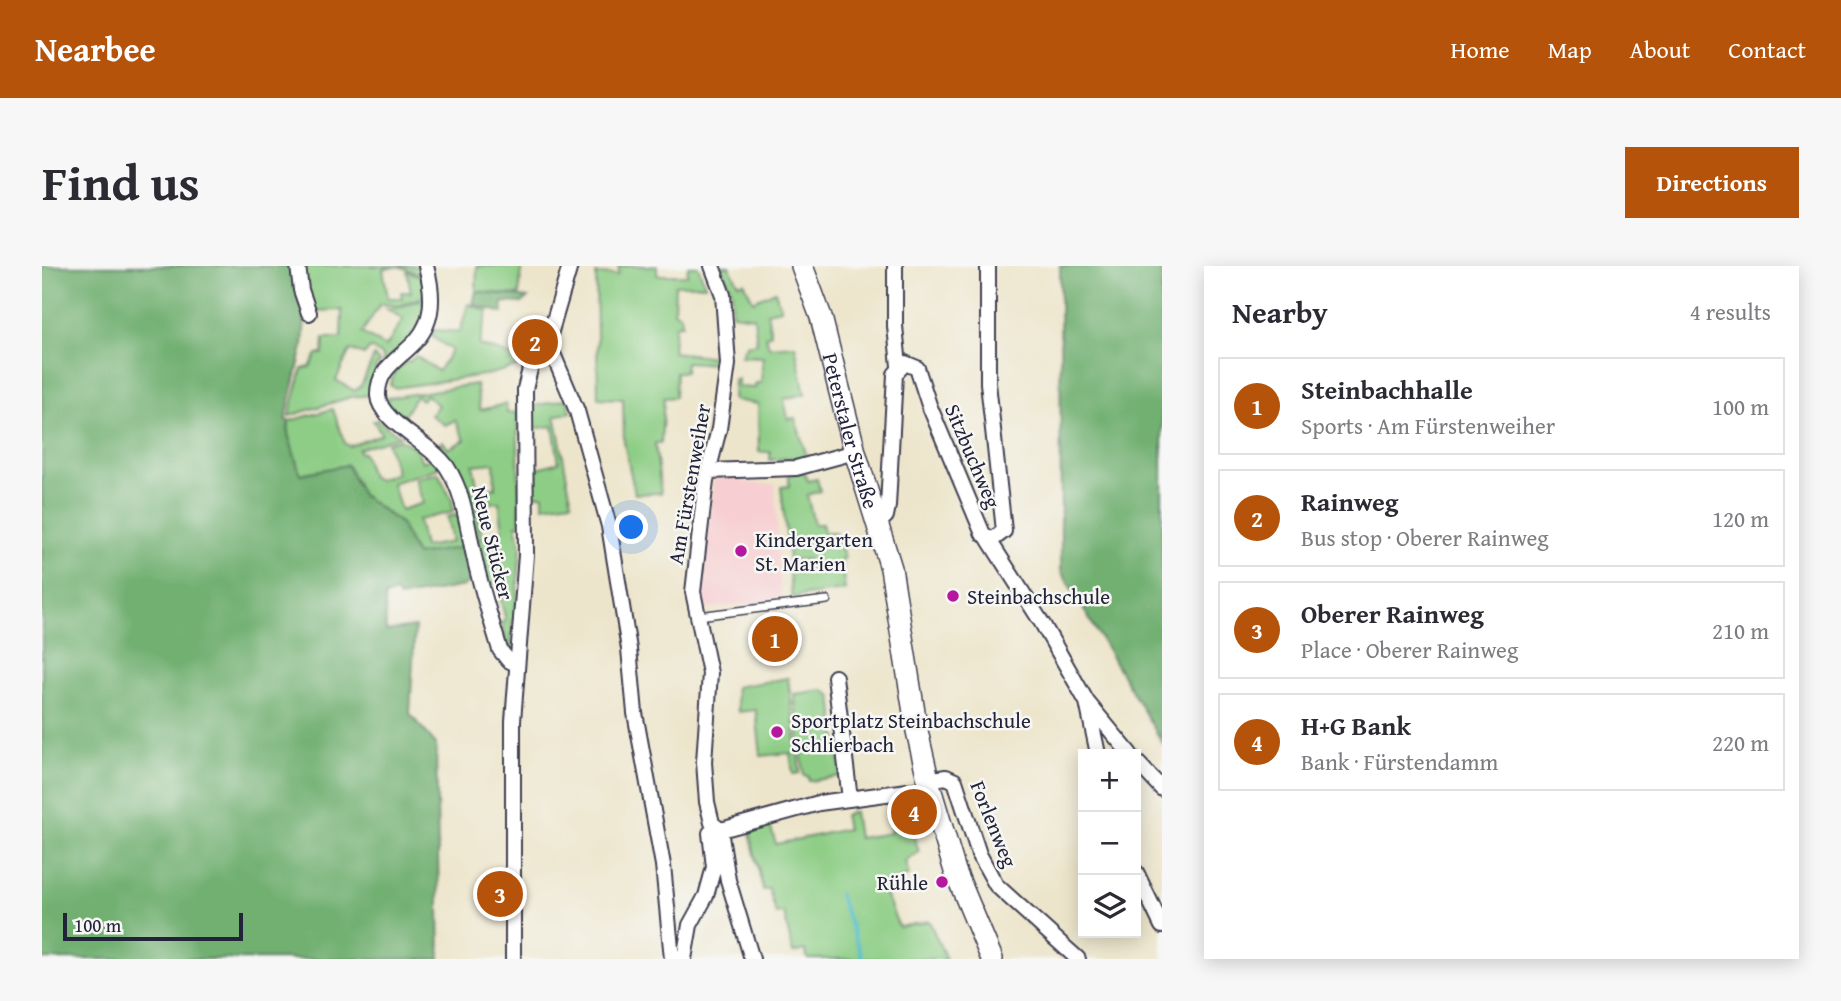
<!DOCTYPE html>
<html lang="en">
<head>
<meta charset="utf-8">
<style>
	body { margin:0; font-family:"Gentium Book Plus",serif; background:#f7f7f7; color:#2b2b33 }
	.controls { position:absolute; right:21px; bottom:21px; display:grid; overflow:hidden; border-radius:0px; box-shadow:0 4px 18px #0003 }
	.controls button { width:63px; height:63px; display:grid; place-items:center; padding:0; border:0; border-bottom:2px solid #e1e1e2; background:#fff; color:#2b2b33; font:35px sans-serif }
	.scale { position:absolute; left:21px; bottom:18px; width:180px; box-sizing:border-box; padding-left:7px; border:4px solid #22223b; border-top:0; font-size:19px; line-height:24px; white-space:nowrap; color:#22223b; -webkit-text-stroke:5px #f6f6f2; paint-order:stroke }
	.you { position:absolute; left:590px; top:262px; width:24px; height:24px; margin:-18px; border:5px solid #fff; border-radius:50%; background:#1a73e8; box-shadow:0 0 0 10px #1a73e833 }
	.badge { display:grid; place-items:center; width:46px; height:46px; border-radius:50%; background:#b45309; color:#fff; font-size:23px; font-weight:700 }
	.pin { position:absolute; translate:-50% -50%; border:4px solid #fff; box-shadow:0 2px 7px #0006 }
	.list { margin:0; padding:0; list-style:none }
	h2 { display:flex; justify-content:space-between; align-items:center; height:91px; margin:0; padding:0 28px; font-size:30px }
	h2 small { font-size:23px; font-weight:400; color:#7c7c81 }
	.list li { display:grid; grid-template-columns:46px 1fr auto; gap:21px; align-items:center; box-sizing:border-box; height:98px; margin:0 14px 14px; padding:0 14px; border:2px solid #e1e1e2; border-radius:0px }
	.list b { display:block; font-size:26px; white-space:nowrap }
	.list p { margin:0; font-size:23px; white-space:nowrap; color:#7c7c81 }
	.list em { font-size:23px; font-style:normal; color:#7c7c81 }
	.icon { flex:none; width:38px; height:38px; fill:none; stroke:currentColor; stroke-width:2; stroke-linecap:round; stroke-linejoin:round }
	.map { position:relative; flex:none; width:1120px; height:693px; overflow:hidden; border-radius:0px }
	header { display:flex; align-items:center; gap:42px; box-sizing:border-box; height:98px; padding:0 35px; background:#b45309; color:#fff }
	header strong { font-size:33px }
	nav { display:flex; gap:38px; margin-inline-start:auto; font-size:24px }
	.intro { display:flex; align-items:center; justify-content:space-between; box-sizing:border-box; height:168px; padding:0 42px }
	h1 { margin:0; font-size:49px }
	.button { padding:18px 32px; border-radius:0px; background:#b45309; color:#fff; font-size:24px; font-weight:700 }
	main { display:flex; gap:42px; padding:0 42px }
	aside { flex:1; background:#fff; border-radius:0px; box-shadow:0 4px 18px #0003 }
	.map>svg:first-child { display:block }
</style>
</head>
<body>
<header>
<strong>Nearbee</strong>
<nav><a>Home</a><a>Map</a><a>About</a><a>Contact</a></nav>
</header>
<div class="intro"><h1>Find us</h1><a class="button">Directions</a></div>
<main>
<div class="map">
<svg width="1120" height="693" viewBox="0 0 1120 693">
	<rect width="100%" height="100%" fill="#f6f6f2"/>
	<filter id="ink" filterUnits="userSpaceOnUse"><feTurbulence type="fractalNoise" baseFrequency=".0143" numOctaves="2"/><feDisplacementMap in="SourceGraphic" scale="14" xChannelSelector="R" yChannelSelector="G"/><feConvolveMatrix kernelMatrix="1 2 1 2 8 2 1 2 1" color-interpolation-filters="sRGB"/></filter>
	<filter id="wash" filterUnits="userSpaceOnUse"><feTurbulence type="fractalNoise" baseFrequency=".00686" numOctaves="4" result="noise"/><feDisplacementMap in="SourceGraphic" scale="28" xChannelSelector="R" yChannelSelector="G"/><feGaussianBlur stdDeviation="1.57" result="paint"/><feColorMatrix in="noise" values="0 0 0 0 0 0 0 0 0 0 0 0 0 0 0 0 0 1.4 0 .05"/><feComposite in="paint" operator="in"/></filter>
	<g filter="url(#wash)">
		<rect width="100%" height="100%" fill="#ede5cb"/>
		<!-- built -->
		<path fill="#f7cfd2" d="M703 210 704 217 733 218 739 334 661 343 659 300 666 270 671 216 674 212Z"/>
		<!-- green -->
		<path fill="#8dcd85" stroke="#587860" stroke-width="2" fill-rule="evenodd" d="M259 0H379V9L357 0 341 3 346 32H360L359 26H369L365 5 380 11 383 30 357 40 338 38 320 67 344 81 361 53 345 43C361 43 368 34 382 34 384 63 360 80 341 98V90L328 82 322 89 308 84 294 114 313 125 320 118 332 90 338 97 334 100 329 129 309 131 247 150 260 103 268 101 275 88H281L282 72H299L300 44 272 45Z
			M435 0H480L477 29 434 25Z
			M577 0H615V9H645L646 0H656L663 19H633L632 45 639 49 640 58 633 59 631 86 681 92 679 111 674 98 644 96 643 106H634L633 131 622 132 619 177H613L619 227 593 228 582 177 581 133 556 132 554 8 576 9Z
			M679 0H687L697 18 702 16 711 35 733 25 739 43 725 46 729 68 724 70 727 81 753 79 763 128 742 133 746 153 753 152 765 191 728 194V186H717L716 138 691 134 692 113H696V121L713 122 714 117H719L721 91 699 90 704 79 715 77 712 51 690 48V25Z
			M426 38 446 45 437 79 483 94 481 99 448 108 353 122 348 119 353 106 364 95 367 96 374 90 396 105 410 84 389 70 394 64 418 66Z
			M434 118 438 144 464 138 465 147 475 146 478 258 474 259 479 280 473 352 470 355V385L465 384 460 356 464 355 458 331 461 330 458 316 446 319C432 267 433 221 396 179L401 175 406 183 423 174 413 154 403 159 389 149 396 139 384 129 380 134 374 130 360 153 348 141 345 132ZM452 197 453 222 436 224 431 199ZM457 236 461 264 449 266 450 272H440L436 238Z
			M525 133 529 146 513 150C520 179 523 207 530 236L501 240V229H489V204L517 196 511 160 488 163V141Z
			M291 143 303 178 308 180 340 168 331 155 335 154 358 170 316 183 318 187 321 186 329 210 336 214 355 207 345 177 358 173 375 183 380 196 391 192 397 202 350 217 359 244 381 237 373 213 396 207 410 234 411 246 376 254 382 281 410 276 405 251 415 249 421 281 374 289 358 257 320 229 305 199 258 208 246 168 247 155Z
			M762 206 766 215 775 213 778 225 765 229 772 258H780L782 266H793L803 292 799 293 803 324 750 331 746 299 766 296 765 293 747 294 739 221 747 220V208Z
			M746 412 758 507 751 508 748 487 719 490 714 444 696 446 693 421Z
			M782 424 790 430 799 510 767 515 766 510H762L752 428Z
			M812 546 816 572 849 567 847 552 865 549 877 586 863 595 867 609 839 618 857 661 887 655 904 693H766L763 684 751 687 742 647 734 648 727 623 721 624 707 562 727 556 734 578 805 563 802 549Z"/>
		<!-- forest -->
		<path fill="#72b072" stroke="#4a6956" stroke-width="2" d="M0 0H253L263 49 261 81 243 154 247 155 246 168 258 208 305 199 320 229 358 257 374 289 421 281 428 314 422 320 357 332 354 326 343 330 344 365 373 361 368 448 394 478 398 693H0Z
			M1018 0H1120V476L1019 305Z
			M434 25 486 32 480 37 460 36 461 47 431 38Z"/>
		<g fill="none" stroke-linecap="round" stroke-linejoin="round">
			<!-- stream -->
			<path stroke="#53bece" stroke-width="3.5" d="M797 628 821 693"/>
		</g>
	</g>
	<g filter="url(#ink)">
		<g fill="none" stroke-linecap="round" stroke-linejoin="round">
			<!-- service casing -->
			<g stroke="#403f51" stroke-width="10">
				<path id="service" d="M656 350 785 334"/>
			</g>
			<!-- minor casing -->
			<g stroke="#403f51" stroke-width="18">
				<path id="minor" d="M256 0 259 24 267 47
					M384 0C409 91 334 80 336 130 338 156 389 177 405 201 421 226 424 252 430 281 437 316 448 350 458 384L466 394 474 398
					M670 0 681 29 686 98 677 163 664 214 651 326 668 407 662 496 665 536 670 557 678 564 686 614 710 693
					M853 0V60L857 100
					M506 76 535 145 567 260 587 383 593 447 621 599 630 693
					M667 205 754 202 813 186
					M836 257 844 250 846 240 853 108 863 97 875 102 887 139 941 268 950 274 962 265 946 117V0
					M947 274 1000 357 1045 436 1088 488
					M793 411 808 533
					M1045 436 1056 488
					M1094 495 1120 523
					M886 514 904 511 913 515 937 588 954 619 1036 693
					M1094 606 1120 660
					M471 693V455L484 289 483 123 488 103 507 72 528 0
					M642 693 648 659 664 630 672 601 668 567 777 537 888 522"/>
			</g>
			<!-- secondary casing -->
			<g stroke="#403f51" stroke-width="24">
				<g id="secondary">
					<path id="s1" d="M760 0 779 51 813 186 849 302 875 465 888 522 913 605 950 693"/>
				</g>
			</g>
			<!-- service -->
			<use href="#service" stroke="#fff" stroke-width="7"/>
			<!-- minor -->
			<use href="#minor" stroke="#fff" stroke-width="14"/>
			<!-- secondary -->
			<use href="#secondary" stroke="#fff" stroke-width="21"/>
		</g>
	</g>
	<!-- markers -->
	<g fill="#b5179e" stroke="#f6f6f2" stroke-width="2.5">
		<circle cx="699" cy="285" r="7"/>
		<circle cx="911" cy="330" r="7"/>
		<circle cx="735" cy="466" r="7"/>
		<circle cx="900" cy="616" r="7"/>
	</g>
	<g text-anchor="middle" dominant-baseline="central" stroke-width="5" stroke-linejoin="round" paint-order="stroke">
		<!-- street labels -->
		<g font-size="21" fill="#22223b" stroke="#f6f6f2">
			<text stroke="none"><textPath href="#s1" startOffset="172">Peterstaler Straße</textPath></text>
			<text transform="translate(931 190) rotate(67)">Sitzbuchweg</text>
			<text transform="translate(647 218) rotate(-80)">Am Fürstenweiher</text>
			<text transform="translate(451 277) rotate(76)">Neue Stücker</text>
			<text transform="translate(952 558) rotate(68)">Forlenweg</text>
		</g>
		<!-- poi labels -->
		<g font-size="21" fill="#22223b" stroke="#f6f6f2" text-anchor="start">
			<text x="713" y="273">Kindergarten<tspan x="713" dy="24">St. Marien</tspan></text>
			<text x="925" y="330">Steinbachschule</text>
			<text x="749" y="454">Sportplatz Steinbachschule<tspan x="749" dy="24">Schlierbach</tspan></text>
			<text x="886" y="616" text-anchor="end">Rühle</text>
		</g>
	</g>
</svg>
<div class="controls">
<button>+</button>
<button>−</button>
<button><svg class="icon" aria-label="layers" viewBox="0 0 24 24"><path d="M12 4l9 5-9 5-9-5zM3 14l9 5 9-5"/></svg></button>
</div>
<div class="scale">100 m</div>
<div class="you"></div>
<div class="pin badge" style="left:733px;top:373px">1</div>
<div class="pin badge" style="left:493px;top:76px">2</div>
<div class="pin badge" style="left:458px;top:628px">3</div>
<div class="pin badge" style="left:872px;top:546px">4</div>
</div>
<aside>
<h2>Nearby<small>4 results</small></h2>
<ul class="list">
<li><span class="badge">1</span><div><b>Steinbachhalle</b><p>Sports · Am Fürstenweiher</p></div><em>100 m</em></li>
<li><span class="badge">2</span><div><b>Rainweg</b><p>Bus stop · Oberer Rainweg</p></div><em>120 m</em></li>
<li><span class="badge">3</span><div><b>Oberer Rainweg</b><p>Place · Oberer Rainweg</p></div><em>210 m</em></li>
<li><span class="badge">4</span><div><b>H+G Bank</b><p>Bank · Fürstendamm</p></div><em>220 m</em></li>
</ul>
</aside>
</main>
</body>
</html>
